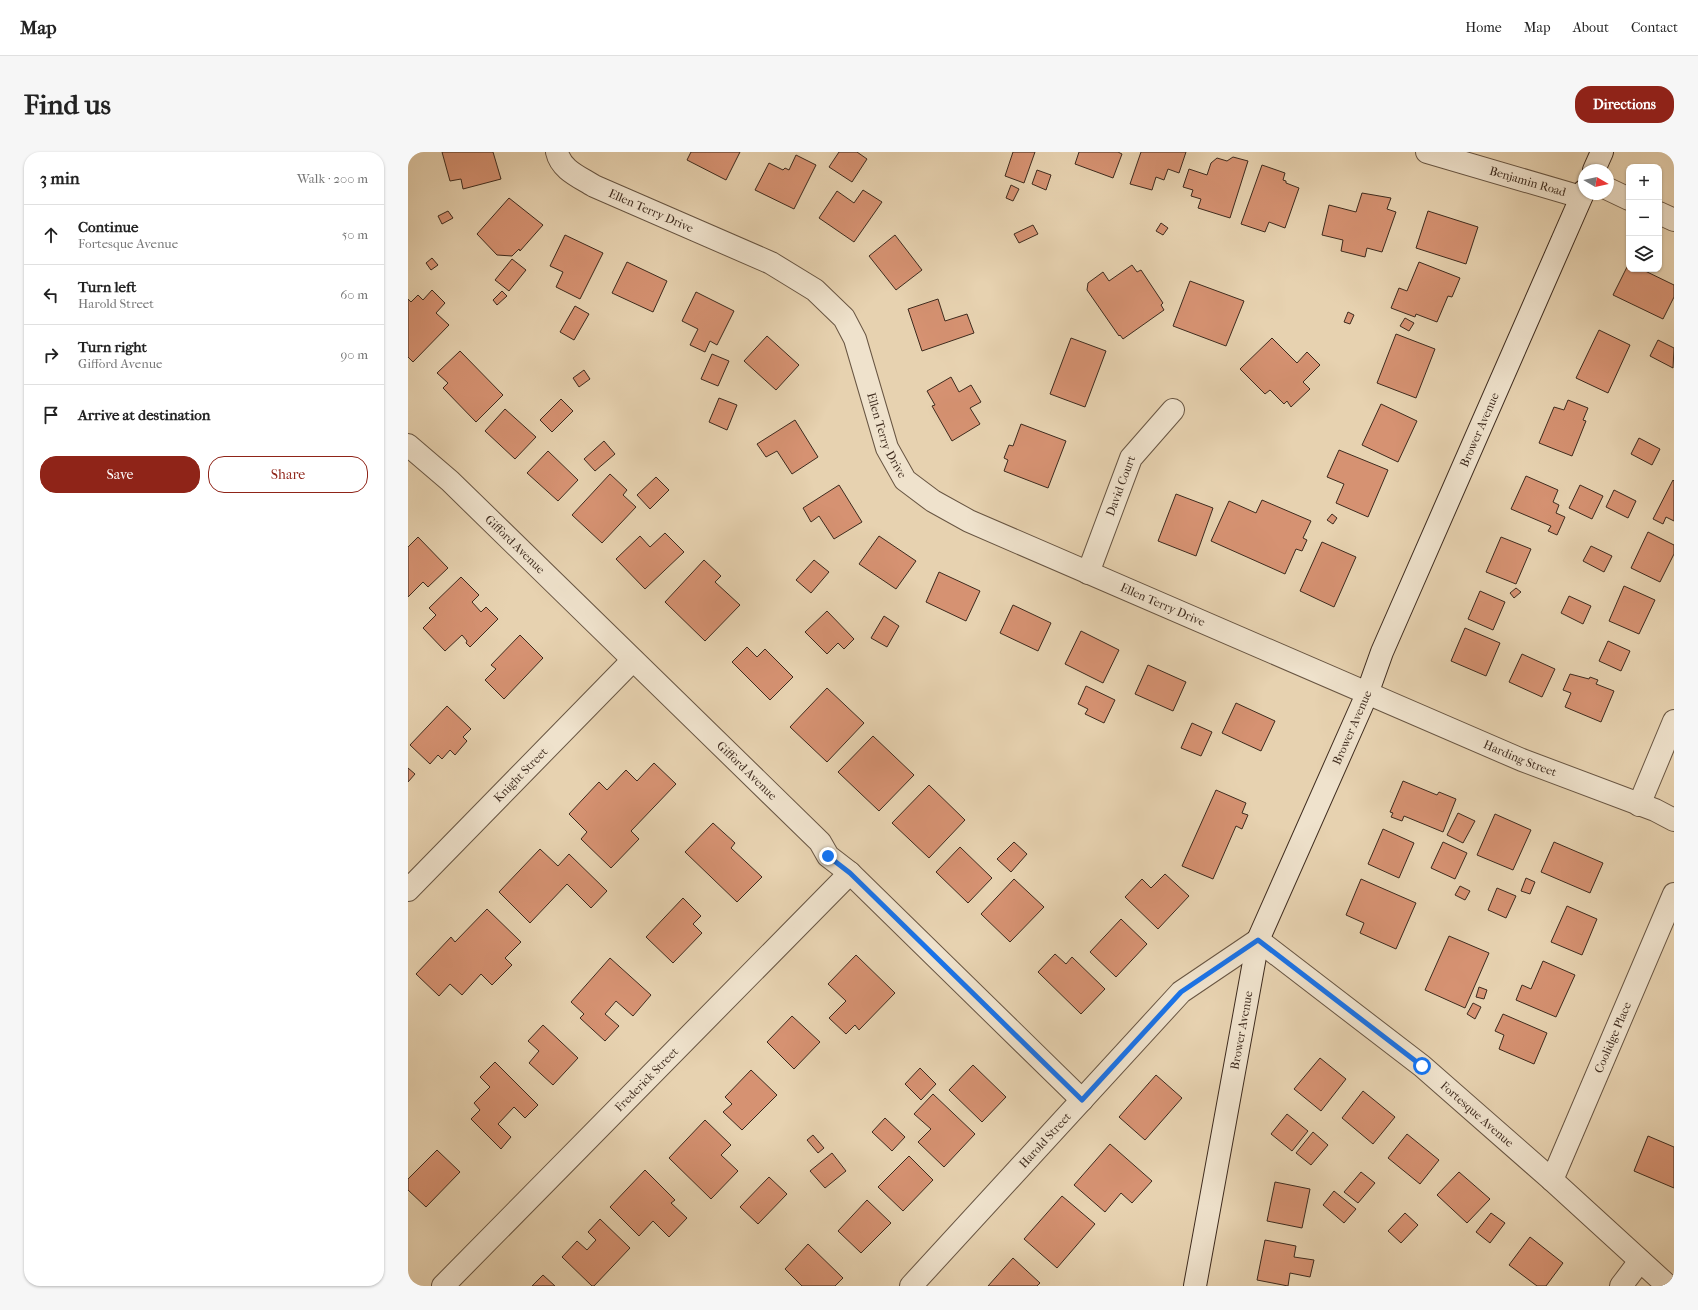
<!DOCTYPE html>
<html lang="en">
<head>
<meta charset="utf-8">
<style>
	body { margin:0; font-family:"IM FELL French Canon",serif; background:#f6f6f6; color:#222 }
	.controls { position:absolute; right:12px; top:12px; display:grid; overflow:hidden; border-radius:8px; box-shadow:0 1px 3px #0004 }
	.controls button { width:36px; height:36px; display:grid; place-items:center; padding:0; border:0; border-bottom:1px solid #e0e0e0; background:#fff; color:#222; font:20px sans-serif }
	.compass { position:absolute; left:1170px; top:12px; width:36px; height:36px; border-radius:50%; background:#fff; box-shadow:0 1px 3px #0004; rotate:99deg }
	.stop { position:absolute; width:12px; height:12px; margin:-9px; border:3px solid #1a73e8; border-radius:50%; background:#fff }
	.stop.end { background:#1a73e8; border-color:#fff; box-shadow:0 1px 4px #0008 }
	.list { margin:0; padding:0; list-style:none }
	h2 { display:flex; justify-content:space-between; align-items:center; height:52px; margin:0; padding:0 16px; font-size:17px }
	h2 small { font-size:13px; font-weight:400; color:#767676 }
	.list li { display:grid; grid-template-columns:26px 1fr auto; gap:12px; align-items:center; box-sizing:border-box; height:60px; padding:0 16px; border-top:1px solid #e0e0e0 }
	.list b { display:block; font-size:15px; white-space:nowrap }
	.list p { margin:0; font-size:13px; white-space:nowrap; color:#767676 }
	.list em { font-size:13px; font-style:normal; color:#767676 }
	.actions { display:flex; gap:8px; padding:12px 16px }
	.actions a { flex:1; padding:9px 0; border:1px solid #8f2418; border-radius:16px; text-align:center; font-size:14px; color:#8f2418 }
	.actions .main { background:#8f2418; color:#fff }
	.icon { flex:none; width:22px; height:22px; fill:none; stroke:currentColor; stroke-width:2; stroke-linecap:round; stroke-linejoin:round }
	.map { position:relative; flex:none; width:1266px; height:1134px; overflow:hidden; border-radius:16px }
	header { display:flex; align-items:center; gap:24px; box-sizing:border-box; height:56px; padding:0 20px; background:#fff; border-bottom:1px solid #e0e0e0 }
	header strong { font-size:19px }
	nav { display:flex; gap:22px; margin-inline-start:auto; font-size:14px }
	.intro { display:flex; align-items:center; justify-content:space-between; box-sizing:border-box; height:96px; padding:0 24px }
	h1 { margin:0; font-size:28px }
	.button { padding:10px 18px; border-radius:16px; background:#8f2418; color:#fff; font-size:14px; font-weight:700 }
	main { display:flex; gap:24px; padding:0 24px }
	aside { flex:1; background:#fff; border-radius:16px; box-shadow:0 1px 3px #0004 }
	.map>svg:first-child { display:block }
</style>
</head>
<body>
<header>
<strong>Map</strong>
<nav><a>Home</a><a>Map</a><a>About</a><a>Contact</a></nav>
</header>
<div class="intro"><h1>Find us</h1><a class="button">Directions</a></div>
<main>
<aside>
<h2>3 min<small>Walk · 200 m</small></h2>
<ul class="list">
<li><svg class="icon" aria-label="ahead" viewBox="0 0 24 24"><path d="M12 20V5M6 11l6-6 6 6"/></svg><div><b>Continue</b><p>Fortesque Avenue</p></div><em>50 m</em></li>
<li><svg class="icon" aria-label="left" viewBox="0 0 24 24"><path d="M17 20v-9H6M10 6l-5 5 5 5"/></svg><div><b>Turn left</b><p>Harold Street</p></div><em>60 m</em></li>
<li><svg class="icon" aria-label="right" viewBox="0 0 24 24"><path d="M7 20v-9h11M14 6l5 5-5 5"/></svg><div><b>Turn right</b><p>Gifford Avenue</p></div><em>90 m</em></li>
<li><svg class="icon" aria-label="arrive" viewBox="0 0 24 24"><path d="M6 21V4h12l-3 4 3 4H6"/></svg><div><b>Arrive at destination</b></div></li>
</ul>
<div class="actions"><a class="main">Save</a><a>Share</a></div>
</aside>
<div class="map">
<svg width="1266" height="1134" viewBox="0 0 1266 1134">
	<rect width="100%" height="100%" fill="#e7d2b0"/>
	<filter id="stains"><feTurbulence type="fractalNoise" baseFrequency=".005" numOctaves="4"/><feColorMatrix values="0 0 0 0 .2 0 0 0 0 .09 0 0 0 0 .02 0 0 0 .5 -.17"/></filter>
	<radialGradient id="worn" r=".72"><stop offset=".6" stop-color="#630" stop-opacity="0"/><stop offset="1" stop-color="#630" stop-opacity=".3"/></radialGradient>
	<!-- building -->
	<path fill="#d69272" stroke="#3e2b1e" d="M34 0H85L93 27 55 37 53 27 42 29Z
		M283 0H332L318 28 279 8Z
		M431 0H449L459 7 444 30 421 15Z
		M605 0H627L616 31 597 24Z
		M671 0H710L714 2 705 26 667 12Z
		M733 0H778L771 21 760 17 756 28 748 25 744 38 722 32Z
		M388 3 408 13 386 57 347 38 361 11 375 18 377 16 381 18Z
		M825 5 840 9 822 66 790 56 793 47 783 44 785 38 775 35 781 17 799 23 803 11 809 6 819 9Z
		M854 13 877 21 875 28 878 29V31L891 36 877 76 861 70 857 80 833 72Z
		M629 18 643 23 638 38 624 32Z
		M603 33 611 37 605 49 598 46Z
		M455 38 474 50 446 90 411 66 429 39 446 51Z
		M954 41 983 46 979 57 988 60 974 100 959 96 957 105 933 99 935 88 914 83 921 53 948 60Z
		M101 46 135 73 112 99 111 97 104 104 89 103 69 82Z
		M40 59 45 66 34 72 30 64Z
		M1020 59 1070 75 1058 112 1008 96Z
		M753 71 760 76 755 83 748 79Z
		M625 73 630 82 611 91 606 82Z
		M157 83 195 101 172 147 148 135 155 120 142 114Z
		M487 83 514 118 488 138 461 104Z
		M24 106 30 113 23 118 18 111Z
		M104 107 118 118 101 139 87 128Z
		M219 110 259 129 245 160 204 141Z
		M1011 110 1052 126 1044 145 1040 144 1029 170 1008 162 1007 165 983 156 991 136 999 139Z
		M1221 111V117H1233L1266 133V145L1255 167 1205 143Z
		M724 113 729 120 733 118 755 151 753 153 756 158 715 187 712 183 711 184 679 138 680 131 695 120 701 129Z
		M782 129 836 149 818 194 765 174Z
		M24 138 37 151 28 161 41 173 5 210 0 205V147L3 150 10 143 15 148Z
		M94 139 99 144 89 153 85 148Z
		M288 140 326 159 309 193 302 189 297 200 282 193 290 177 274 169Z
		M530 147 537 169 559 162 566 181 514 199 500 157Z
		M167 154 181 162 166 188 152 180Z
		M940 160 946 163 942 172 936 170Z
		M997 166 1006 171 1001 179 992 174Z
		M1191 178 1222 193 1200 241 1168 226Z
		M988 182 1027 197 1008 246 969 231Z
		M359 184 391 213 368 238 336 209Z
		M663 186 698 199 677 255 642 242Z
		M864 186 889 211 899 200 912 213 895 230 902 237 883 255 879 249 876 252 862 238 857 242 832 217Z
		M1250 188 1266 196 1265 216 1242 204Z
		M52 199 95 243 68 270 35 236 40 231 29 221Z
		M304 202 321 209 310 234 293 227Z
		M176 218 182 227 171 235 165 226Z
		M543 225 551 240 563 233 573 250 562 256 572 272 544 289 524 254 527 253 519 239Z
		M311 246 329 253 319 278 301 270Z
		M153 247 165 259 144 280 132 268Z
		M1160 248 1180 256 1175 268 1178 269 1164 304 1131 291 1146 255 1156 258Z
		M973 252 1009 269 990 310 954 293Z
		M97 257 128 285 107 307 77 279Z
		M387 268 410 305 384 322 369 299 358 305 349 292Z
		M613 272 658 289 640 336 596 319 600 308 596 306 601 293 605 294Z
		M1231 286 1252 297 1244 313 1223 302Z
		M196 289 207 302 187 319 176 307Z
		M931 298 980 318 960 365 928 351 936 332 919 325Z
		M140 299 170 328 150 349 119 321Z
		M202 322 219 338 215 343 228 355 194 391 164 363Z
		M1118 324 1150 338 1145 350 1151 353 1148 361 1157 365 1149 383 1140 379 1143 374 1103 357Z
		M248 325 261 338 242 357 229 343Z
		M1265 328 1266 329V369L1258 365 1255 372 1245 367Z
		M431 333 454 370 426 387 411 364 403 370 395 356Z
		M1172 333 1195 344 1184 367 1161 356Z
		M1206 338 1228 349 1220 366 1198 355Z
		M768 342 805 356 788 404 750 389Z
		M854 348 903 369 895 386 899 388 894 399 888 397 877 422 803 389 821 349 848 361Z
		M924 362 929 366 925 372 919 368Z
		M1240 380 1266 393V402L1252 430 1223 416Z
		M257 381 276 400 237 437 208 407 232 384 242 395Z
		M471 384 508 409 488 437 451 412Z
		M10 385 40 416 20 435 15 430 0 445V395Z
		M1093 385 1123 397 1108 432 1078 420Z
		M914 390 948 405 926 455 892 439Z
		M1183 394 1204 404 1196 420 1175 409Z
		M296 408 313 424 307 430 332 453 297 489 257 450Z
		M406 408 421 420 403 441 388 428Z
		M531 420 572 439 558 469 518 450Z
		M53 425 71 443 64 450 73 460 78 455 90 467 62 495 58 491 59 489 54 483 37 499 15 476 28 463 21 456Z
		M1216 434 1247 448 1231 482 1201 469Z
		M1108 436 1113 440 1106 446 1102 441Z
		M1072 439 1097 450 1085 478 1060 467Z
		M1161 444 1183 454 1175 472 1153 461Z
		M605 453 643 471 630 499 592 481Z
		M419 459 446 487 436 497 430 491 419 502 397 480Z
		M476 464 491 474 479 495 463 486Z
		M1057 476 1092 491 1078 524 1043 509Z
		M673 479 711 498 695 531 657 512Z
		M112 483 135 506 96 547 77 528 88 517 83 513Z
		M1200 489 1222 499 1213 519 1191 509Z
		M339 495 349 505 357 497 385 525 362 548 324 510Z
		M1114 502 1147 517 1134 545 1101 530Z
		M740 513 778 530 765 559 727 542Z
		M1162 522 1181 527 1182 525 1190 528 1188 532 1206 539 1193 570 1157 555 1163 541 1155 538Z
		M678 534 707 548 696 571 677 562 680 557 670 552Z
		M419 536 456 571 419 610 382 575Z
		M828 551 867 569 853 599 814 581Z
		M39 554 63 577 55 585 59 589 47 603 42 598 34 607 30 603 22 612 2 593Z
		M784 571 804 580 793 604 773 596Z
		M465 584 506 623 471 659 430 620Z
		M246 611 268 632 223 679 231 687 203 716 173 687 179 680 161 662 191 630 199 638 218 618 229 629Z
		M0 616 7 622 0 630Z
		M995 629 1029 643 1031 640 1048 647 1035 680 996 664 994 669 983 665 985 661 982 660Z
		M521 633 557 668 521 706 484 671Z
		M808 638 838 651 834 661 840 663 834 677 828 674 805 727 774 714Z
		M1050 661 1067 669 1055 691 1039 683Z
		M1087 662 1123 678 1105 718 1069 703Z
		M305 671 327 691 323 696 354 725 329 750 277 700Z
		M975 677 1006 691 991 726 960 712Z
		M606 690 619 702 603 720 589 707Z
		M1035 690 1059 701 1047 727 1023 716Z
		M1146 690 1195 711 1182 741 1133 720Z
		M552 695 584 726 560 751 528 720Z
		M132 697 150 714 161 702 199 739 183 756 159 732 122 771 91 740Z
		M757 722 781 744 750 777 717 745 734 727 743 736Z
		M1118 726 1127 730 1122 742 1113 739Z
		M606 727 636 755 602 790 573 762Z
		M953 727 1008 751 988 797 952 781 956 771 938 763Z
		M1052 734 1062 739 1057 748 1047 743Z
		M1089 736 1108 744 1098 766 1080 758Z
		M275 746 293 764 285 772 294 781 265 811 238 785Z
		M1159 754 1189 767 1174 803 1143 790Z
		M79 757 113 790 97 806 104 813 84 833 73 822 54 843 42 832 31 844 8 822 43 785 47 790Z
		M713 767 739 792 708 825 682 800Z
		M1041 784 1081 801 1057 856 1017 838Z
		M647 802 658 812 664 805 697 837 673 862 630 820Z
		M448 803 487 841 451 878 447 873 438 882 421 866 438 849 420 832Z
		M202 806 243 843 225 864 208 849 197 862 211 874 197 889 172 866 176 862 163 850Z
		M1135 809 1167 823 1148 865 1108 848 1114 833 1123 837Z
		M1071 835 1079 838 1076 847 1068 845Z
		M1065 851 1073 855 1067 867 1059 862Z
		M1095 862 1139 881 1126 912 1091 897 1096 883 1087 879Z
		M384 864 412 890 386 917 359 890Z
		M135 873 170 906 145 933 121 911 131 899 120 889Z
		M912 906 938 927 913 959 886 937Z
		M87 910 130 953 117 966 106 955 90 972 103 985 93 997 63 967 72 958 66 951 82 935 72 925Z
		M565 913 598 945 574 970 541 938Z
		M512 916 528 932 513 948 497 932Z
		M343 918 369 943 334 978 315 960 324 952 317 945Z
		M748 923 774 946 737 988 711 965Z
		M955 939 987 965 965 992 934 966Z
		M525 942 567 982 536 1015 510 990 523 977 506 962Z
		M879 962 900 979 884 999 863 982Z
		M477 966 497 985 484 999 464 980Z
		M297 968 323 993 313 1003 330 1019 303 1047 261 1006Z
		M905 980 920 993 903 1013 888 1001Z
		M999 982 1031 1008 1012 1032 980 1006Z
		M405 983 416 996 410 1001 399 988Z
		M1240 984 1266 995V1036L1226 1019Z
		M702 992 744 1029 724 1051 713 1041 697 1060 666 1033Z
		M29 998 52 1020 18 1055 0 1038V1027Z
		M424 1001 438 1019 417 1036 402 1019Z
		M501 1004 525 1028 495 1059 470 1035Z
		M237 1018 267 1048 263 1051 279 1066 261 1085 245 1069 231 1084 202 1055Z
		M953 1020 967 1031 950 1051 936 1040Z
		M1051 1020 1082 1047 1059 1071 1029 1043Z
		M361 1025 379 1042 350 1072 332 1055Z
		M867 1030 902 1037 894 1076 859 1069Z
		M926 1039 948 1057 936 1071 915 1053Z
		M654 1044 687 1072 649 1116 616 1087Z
		M459 1048 483 1071 453 1101 430 1079Z
		M997 1061 1010 1073 993 1091 980 1079Z
		M1083 1061 1097 1071 1082 1091 1068 1080Z
		M192 1067 222 1096 186 1134H184L154 1105 169 1089 179 1098 188 1088 180 1080Z
		M1122 1085 1155 1111 1138 1134H1129L1101 1113Z
		M857 1088 888 1094 886 1105 906 1108 902 1125 882 1121 880 1134 849 1128Z
		M400 1092 435 1126 427 1134H394L377 1117Z
		M605 1106 632 1131 629 1134H580Z
		M135 1123 147 1134H124Z"/>
	<g fill="none" stroke-linecap="round" stroke-linejoin="round">
		<!-- street casing -->
		<g stroke="#685542" stroke-width="24">
			<g id="street">
				<path id="s1" d="M149 0C153 18 172 25 186 34L363 111 407 138 436 166 447 187 479 296 497 328 525 349 561 369 1114 608 1247 658 1266 668"/>
				<path id="s2" d="M1019 0 1173 45"/>
				<path d="M1200 37 1221 47"/>
				<path d="M1251 61 1266 68"/>
				<path id="s3" d="M0 293 42 329 412 690 420 704 442 721 674 948"/>
				<path id="s4" d="M680 421 723 306 765 258"/>
				<path d="M1231 653 1266 569"/>
				<path id="s5" d="M0 738 225 508"/>
				<path id="s6" d="M1144 1028 1266 742"/>
				<path id="s7" d="M35 1134 442 721"/>
				<path id="s8" d="M503 1134 773 840 850 788 1014 914 1144 1028 1260 1134"/>
				<path d="M1213 1134 1232 1109"/>
			</g>
		</g>
		<!-- secondary casing -->
		<g stroke="#3e2b1e" stroke-width="24">
			<g id="secondary">
				<path d="M1186 18 1194 0"/>
				<path id="s9" d="M787 1134 850 788 959 542 974 500 1176 39"/>
			</g>
		</g>
		<!-- street -->
		<use href="#street" stroke="#efe2cc" stroke-width="22"/>
		<!-- secondary -->
		<use href="#secondary" stroke="#efe2cc" stroke-width="22"/>
	</g>
	<g fill="none" stroke-linecap="round" stroke-linejoin="round">
		<!-- route -->
		<path stroke="#1a73e8" stroke-width="5" d="M420 704 442 721 674 948 773 840 850 788 1014 914"/>
	</g>
	<g text-anchor="middle" dominant-baseline="central" stroke-width="4" stroke-linejoin="round" paint-order="stroke">
		<!-- street labels -->
		<g font-size="12" fill="#3e2b1e" stroke="#efe2cc">
			<text stroke="none"><textPath href="#s2" startOffset="105">Benjamin Road</textPath></text>
			<text stroke="none"><textPath href="#s1" startOffset="114">Ellen Terry Drive</textPath></text>
			<text stroke="none"><textPath href="#s9" startOffset="908">Brower Avenue</textPath></text>
			<text stroke="none"><textPath href="#s1" startOffset="462">Ellen Terry Drive</textPath></text>
			<text stroke="none"><textPath href="#s4" startOffset="93">David Court</textPath></text>
			<text stroke="none"><textPath href="#s3" startOffset="146">Gifford Avenue</textPath></text>
			<text stroke="none"><textPath href="#s1" startOffset="798">Ellen Terry Drive</textPath></text>
			<text stroke="none"><textPath href="#s9" startOffset="584">Brower Avenue</textPath></text>
			<text stroke="none"><textPath href="#s1" startOffset="1187">Harding Street</textPath></text>
			<text stroke="none"><textPath href="#s3" startOffset="470">Gifford Avenue</textPath></text>
			<text stroke="none"><textPath href="#s5" startOffset="161">Knight Street</textPath></text>
			<text stroke="none"><textPath href="#s9" startOffset="260">Brower Avenue</textPath></text>
			<text stroke="none"><textPath href="#s6" startOffset="155">Coolidge Place</textPath></text>
			<text stroke="none"><textPath href="#s7" startOffset="290">Frederick Street</textPath></text>
			<text stroke="none"><textPath href="#s8" startOffset="772">Fortesque Avenue</textPath></text>
			<text stroke="none"><textPath href="#s8" startOffset="198">Harold Street</textPath></text>
		</g>
	</g>
	<rect width="100%" height="100%" filter="url(#stains)"/>
	<rect width="100%" height="100%" fill="url(#worn)"/>
</svg>
<div class="controls">
<button>+</button>
<button>−</button>
<button><svg class="icon" aria-label="layers" viewBox="0 0 24 24"><path d="M12 4l9 5-9 5-9-5zM3 14l9 5 9-5"/></svg></button>
</div>
<svg class="compass" viewBox="-18 -18 36 36"><path d="M0-13l5 13h-10z" fill="#e53935"/><path d="M0 13l5-13h-10z" fill="#767676"/></svg>
<div class="stop" style="left:1014px;top:914px"></div>
<div class="stop end" style="left:420px;top:704px"></div>
</div>
</main>
</body>
</html>
